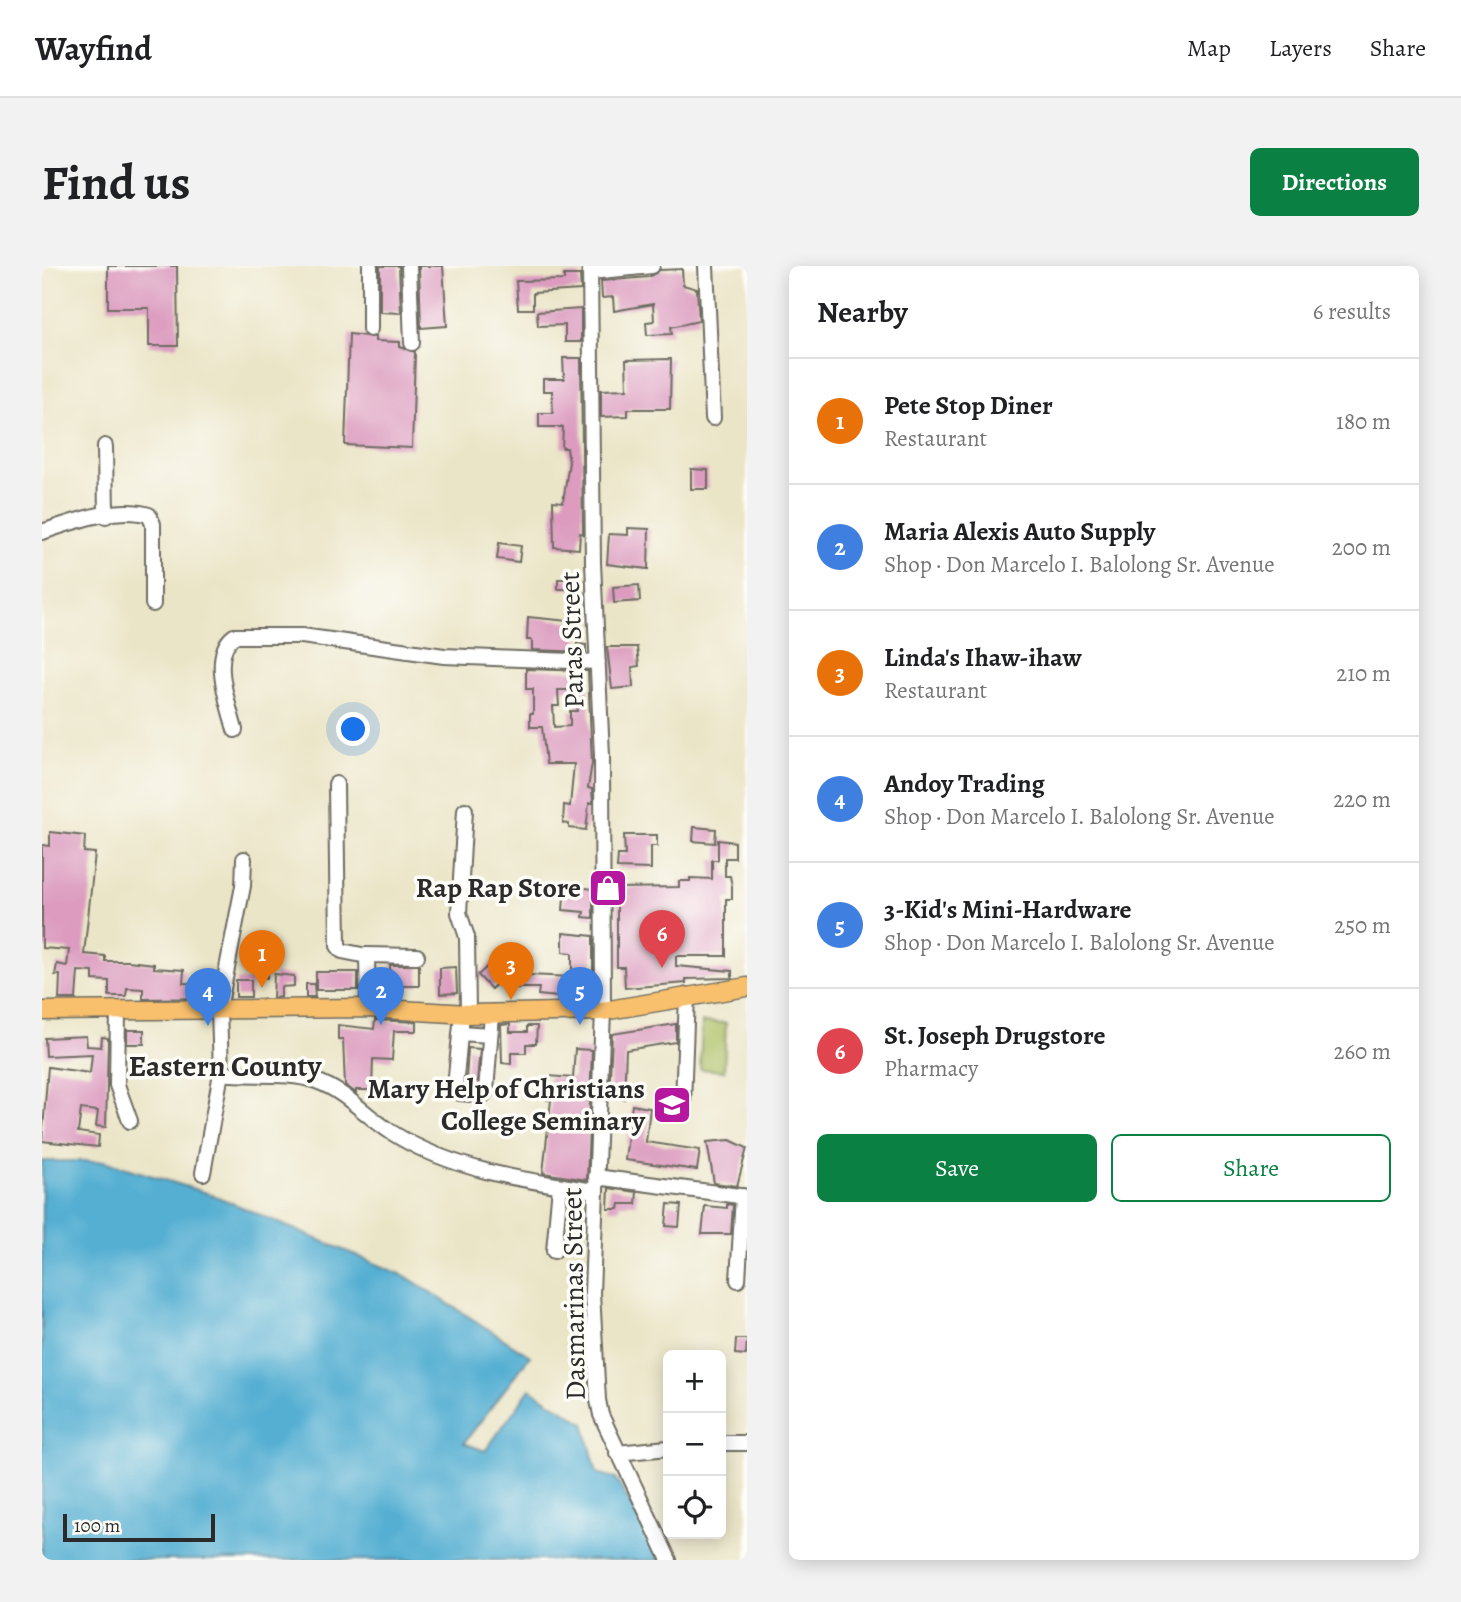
<!DOCTYPE html>
<html lang="en">
<head>
<meta charset="utf-8">
<style>
	body { margin:0; font-family:Alegreya,serif; background:#f2f2f2; color:#202124 }
	.controls { position:absolute; right:21px; bottom:21px; display:grid; overflow:hidden; border-radius:10px; box-shadow:0 4px 18px #0003 }
	.controls button { width:63px; height:63px; display:grid; place-items:center; padding:0; border:0; border-bottom:2px solid #e0e0e0; background:#fff; color:#202124; font:35px sans-serif }
	.scale { position:absolute; left:21px; bottom:18px; width:152px; box-sizing:border-box; padding-left:7px; border:4px solid #2b2b2b; border-top:0; font-size:19px; line-height:24px; white-space:nowrap; color:#2b2b2b; -webkit-text-stroke:5px #fdfcf7; paint-order:stroke }
	.you { position:absolute; left:312px; top:464px; width:24px; height:24px; margin:-18px; border:5px solid #fff; border-radius:50%; background:#1a73e8; box-shadow:0 0 0 10px #1a73e833 }
	.badge { display:grid; place-items:center; width:46px; height:46px; border-radius:50%; background:#0b8043; color:#fff; font-size:23px; font-weight:700 }
	.pin { position:absolute; translate:-50% -58px; filter:drop-shadow(0 2px 4px #0008) }
	.pin::after { content:''; position:absolute; top:37px; width:24px; height:21px; background:inherit; clip-path:polygon(0 0,100% 0,50% 100%) }
	.list { margin:0; padding:0; list-style:none }
	h2 { display:flex; justify-content:space-between; align-items:center; height:91px; margin:0; padding:0 28px; font-size:30px }
	h2 small { font-size:23px; font-weight:400; color:#757577 }
	.list li { display:grid; grid-template-columns:46px 1fr auto; gap:21px; align-items:center; box-sizing:border-box; height:126px; padding:0 28px; border-top:2px solid #e0e0e0 }
	.list b { display:block; font-size:26px; white-space:nowrap }
	.list p { margin:0; font-size:23px; white-space:nowrap; color:#757577 }
	.list em { font-size:23px; font-style:normal; color:#757577 }
	.actions { display:flex; gap:14px; padding:21px 28px }
	.actions a { flex:1; padding:16px 0; border:2px solid #0b8043; border-radius:10px; text-align:center; font-size:24px; color:#0b8043 }
	.actions .main { background:#0b8043; color:#fff }
	.icon { flex:none; width:38px; height:38px; fill:none; stroke:currentColor; stroke-width:2; stroke-linecap:round; stroke-linejoin:round }
	.map { position:relative; flex:none; width:705px; height:1294px; overflow:hidden; border-radius:10px }
	header { display:flex; align-items:center; gap:42px; box-sizing:border-box; height:98px; padding:0 35px; background:#fff; border-bottom:2px solid #e0e0e0 }
	header strong { font-size:33px }
	nav { display:flex; gap:38px; margin-inline-start:auto; font-size:24px }
	.intro { display:flex; align-items:center; justify-content:space-between; box-sizing:border-box; height:168px; padding:0 42px }
	h1 { margin:0; font-size:49px }
	.button { padding:18px 32px; border-radius:10px; background:#0b8043; color:#fff; font-size:24px; font-weight:700 }
	main { display:flex; gap:42px; padding:0 42px }
	aside { flex:1; background:#fff; border-radius:10px; box-shadow:0 4px 18px #0003 }
	.map>svg:first-child { display:block }
</style>
</head>
<body>
<header>
<strong>Wayfind</strong>
<nav><a>Map</a><a>Layers</a><a>Share</a></nav>
</header>
<div class="intro"><h1>Find us</h1><a class="button">Directions</a></div>
<main>
<div class="map">
<svg width="705" height="1294" viewBox="0 0 705 1294">
	<rect width="100%" height="100%" fill="#fdfcf7"/>
	<filter id="ink" filterUnits="userSpaceOnUse"><feTurbulence type="fractalNoise" baseFrequency=".0143" numOctaves="2"/><feDisplacementMap in="SourceGraphic" scale="14" xChannelSelector="R" yChannelSelector="G"/><feConvolveMatrix kernelMatrix="1 2 1 2 8 2 1 2 1" color-interpolation-filters="sRGB"/></filter>
	<filter id="wash" filterUnits="userSpaceOnUse"><feTurbulence type="fractalNoise" baseFrequency=".00686" numOctaves="4" result="noise"/><feDisplacementMap in="SourceGraphic" scale="28" xChannelSelector="R" yChannelSelector="G"/><feGaussianBlur stdDeviation="1.57" result="paint"/><feColorMatrix in="noise" values="0 0 0 0 0 0 0 0 0 0 0 0 0 0 0 0 0 1.4 0 .05"/><feComposite in="paint" operator="in"/></filter>
	<g filter="url(#wash)">
		<rect width="100%" height="100%" fill="#ebe5c8"/>
		<!-- green -->
		<path fill="#abbf63" stroke="#6b7547" stroke-width="2" d="M660 756 684 757 682 805 658 803Z"/>
		<!-- water -->
		<path fill="#54afd2" stroke="#406d7e" stroke-width="2" d="M0 895H63L171 929 363 1010 488 1090 422 1177 443 1185 488 1123 542 1157 555 1207 573 1212 623 1294H0Z"/>
		<g id="blocks">
			<!-- building -->
			<path fill="#dc9bbf" fill-rule="evenodd" d="M66 0H135L136 80H107V42H66Z
				M338 0H357L359 47 338 46Z
				M377 0H401L405 60 379 62Z
				M640 3 641 19 655 23 657 55 629 61 630 68 605 69 604 56 612 55 611 38 572 45 571 31 560 32 559 15 607 11 618 4Z
				M522 9H538L539 24 491 27V43H476L474 15 522 14Z
				M539 43V76H523V59L496 60 495 46Z
				M307 68 333 71V75L358 76V81L373 86 370 182 303 179Z
				M521 92H539L541 268 538 267 537 283 512 281 511 235 521 236 527 196 525 182H520L521 161H497V147H511L510 125H501V113H522Z
				M629 93 628 143H586V150L559 151V124L585 123 584 94Z
				M649 203 666 204V223H649Z
				M586 262 607 263 606 303 565 298 567 268 586 269Z
				M457 277 479 280 477 296 455 293Z
				M516 313H532V323H516Z
				M597 319 598 335 572 337 571 321Z
				M486 351 536 356 535 378 544 379V386L490 384V374H485Z
				M565 381H595L597 400 590 401 591 421 570 423Z
				M484 403 546 405 550 497 546 522 550 523 551 537H547L544 564 527 562V558L521 557 522 539 528 540 532 498H504L500 461H488V448H491V423H484ZM516 424H534L535 445H528V460L512 461 511 440H517Z
				M652 561 674 563 673 577 651 575Z
				M8 566 43 570 42 586 53 587 42 688 63 690V695H86L112 698V702L142 704 141 717 172 718 169 732 101 733V723L85 722 84 730H67V715L51 714V706L36 705 34 733H17L18 709H13L15 698 25 700 27 684 0 682V579L8 580Z
				M582 569H615V580H609V603L575 602 576 589H583Z
				M676 574 693 576V592H683V610H688L690 620V633H684V690H634V700L690 705V712L644 713V717L583 722 582 701H575V622L637 621V615H648V612L670 613V594H676Z
				M523 619 551 623V652L541 651 542 646 521 644Z
				M521 667 551 670V734L516 735V731L496 729 497 722H474V700H486V709L530 711V687L521 686Z
				M458 689 471 703 449 723 436 709Z
				M216 699 226 700 225 712 215 711Z
				M348 699H377V720H359V729L348 728Z
				M414 701 415 727 398 728V702Z
				M274 706H316V724H274Z
				M232 708 252 710V720L239 721V731L231 732Z
				M194 714H209V731H194Z
				M264 718H272L273 731H264Z
				M333 754 375 756V765H352L350 794 331 793 330 824H314V827L303 819 301 773H296V759L332 763Z
				M468 758V766H485V760H495L494 778H484V787H469V798L460 797 459 759Z
				M634 758V776L584 784 582 833 567 832 570 768Z
				M85 764H102V778H85Z
				M44 770 45 780 59 781 60 771 66 772 64 861 54 860 56 845 39 843 36 866 57 869 56 881 0 875 6 801 48 807 50 788 4 790 3 772Z
				M426 782 438 783 435 815 424 814Z
				M533 783 550 784 545 914 501 907 509 834H505L507 810 531 812Z
				M590 839 608 842 604 876 658 884 655 904 583 894Z
				M688 874 705 882 695 920 672 917 665 876Z
				M567 922 595 926 594 938H578L577 943H566Z
				M626 938 639 939 637 961 624 960Z
				M685 938 691 939 689 968H660L663 940 685 942Z
				M694 1073H705L704 1089 693 1088Z"/>
		</g>
	</g>
	<g filter="url(#ink)">
		<use href="#blocks" fill-opacity="0" stroke="#6e6c62" stroke-width="2"/>
		<g fill="none" stroke-linecap="round" stroke-linejoin="round">
			<!-- minor casing -->
			<g stroke="#6e6c62" stroke-width="18">
				<path id="minor" d="M367 0 370 77
					M548 0 551 297 560 490 561 745 550 1027 556 1134 559 1149 627 1294
					M664 0 671 152
					M548 6 610 0
					M328 63V0
					M63 180 64 250
					M0 266C31 256 74 239 107 249L111 258V338
					M193 464C187 439 167 389 192 370H260L402 390 556 396
					M294 518 296 680 300 685 325 690 326 742
					M423 544 417 647 425 671 426 748
					M202 593 201 620 177 743 179 807C209 811 245 805 274 815 305 826 322 849 349 866 408 904 485 915 553 925
					M324 689 375 690
					M76 743 75 819 88 855
					M420 748 413 821 418 827 441 829 444 825 450 748
					M418 767 448 769
					M641 838 645 729
					M161 907 179 807
					M554 911 705 931
					M512 985 518 920
					M696 1014 701 930
					M679 1177H705
					M575 1187 626 1182"/>
			</g>
			<!-- major casing -->
			<g stroke="#6e6c62" stroke-width="21">
				<path id="major" d="M0 745 326 742 426 748 561 745 705 721"/>
			</g>
			<!-- minor -->
			<use href="#minor" stroke="#fff" stroke-width="14"/>
			<!-- major -->
			<use href="#major" stroke="#f8bf6c" stroke-width="18"/>
		</g>
	</g>
	<!-- icons -->
	<defs>
		<g id="shop-square" transform="scale(2.0125)"><rect x="-9" y="-9" width="18" height="18" rx="4" fill="#b5179e" stroke="#fdfcf7"/><path d="M-5-2.5h2.3a2.7 3.5 0 0 1 5.4 0H5L5.5 6h-11ZM-1.5-2.5h3a1.5 2.3 0 0 0-3 0Z" fill="#fff"/></g>
		<g id="university-square" transform="scale(2.0125)"><rect x="-9" y="-9" width="18" height="18" rx="4" fill="#b5179e" stroke="#fdfcf7"/><path d="M0-5L7-2L0 1L-7-2ZM-4 1L0 2.5L4 1V4Q0 6-4 4Z" fill="#fff"/></g>
	</defs>
	<g fill-rule="evenodd">
		<use href="#shop-square" x="566" y="622"/>
		<use href="#university-square" x="630" y="839"/>
	</g>
	<g text-anchor="middle" dominant-baseline="central" stroke-width="7" stroke-linejoin="round" paint-order="stroke">
		<!-- street labels -->
		<g font-size="28" fill="#2b2b2b" stroke="#fdfcf7">
			<text transform="translate(530 374) rotate(-92)">Paras Street</text>
			<text transform="translate(532 1028) rotate(-91)">Dasmarinas Street</text>
		</g>
		<!-- poi labels -->
		<g font-size="28" font-weight="bold" fill="#2b2b2b" stroke="#fdfcf7" text-anchor="end">
			<text x="539" y="622">Rap Rap Store</text>
			<text x="603" y="823">Mary Help of Christians<tspan x="603" dy="32">College Seminary</tspan></text>
		</g>
		<!-- neighbourhood labels -->
		<g font-size="30" font-weight="bold" fill="#2b2b2b" stroke="#fdfcf7">
			<text x="183" y="800">Eastern County</text>
		</g>
	</g>
</svg>
<div class="controls">
<button>+</button>
<button>−</button>
<button><svg class="icon" aria-label="locate" viewBox="0 0 24 24"><circle cx="12" cy="12" r="6"/><path d="M12 2v4M12 18v4M2 12h4M18 12h4"/></svg></button>
</div>
<div class="scale">100 m</div>
<div class="you"></div>
<div class="pin badge" style="left:220px;top:722px;background:#e8710a">1</div>
<div class="pin badge" style="left:339px;top:759px;background:#3f7fe0">2</div>
<div class="pin badge" style="left:469px;top:734px;background:#e8710a">3</div>
<div class="pin badge" style="left:166px;top:760px;background:#3f7fe0">4</div>
<div class="pin badge" style="left:538px;top:759px;background:#3f7fe0">5</div>
<div class="pin badge" style="left:620px;top:702px;background:#e0444e">6</div>
</div>
<aside>
<h2>Nearby<small>6 results</small></h2>
<ul class="list">
<li><span class="badge" style="background:#e8710a">1</span><div><b>Pete Stop Diner</b><p>Restaurant</p></div><em>180 m</em></li>
<li><span class="badge" style="background:#3f7fe0">2</span><div><b>Maria Alexis Auto Supply</b><p>Shop · Don Marcelo I. Balolong Sr. Avenue</p></div><em>200 m</em></li>
<li><span class="badge" style="background:#e8710a">3</span><div><b>Linda's Ihaw-ihaw</b><p>Restaurant</p></div><em>210 m</em></li>
<li><span class="badge" style="background:#3f7fe0">4</span><div><b>Andoy Trading</b><p>Shop · Don Marcelo I. Balolong Sr. Avenue</p></div><em>220 m</em></li>
<li><span class="badge" style="background:#3f7fe0">5</span><div><b>3-Kid's Mini-Hardware</b><p>Shop · Don Marcelo I. Balolong Sr. Avenue</p></div><em>250 m</em></li>
<li><span class="badge" style="background:#e0444e">6</span><div><b>St. Joseph Drugstore</b><p>Pharmacy</p></div><em>260 m</em></li>
</ul>
<div class="actions"><a class="main">Save</a><a>Share</a></div>
</aside>
</main>
</body>
</html>
